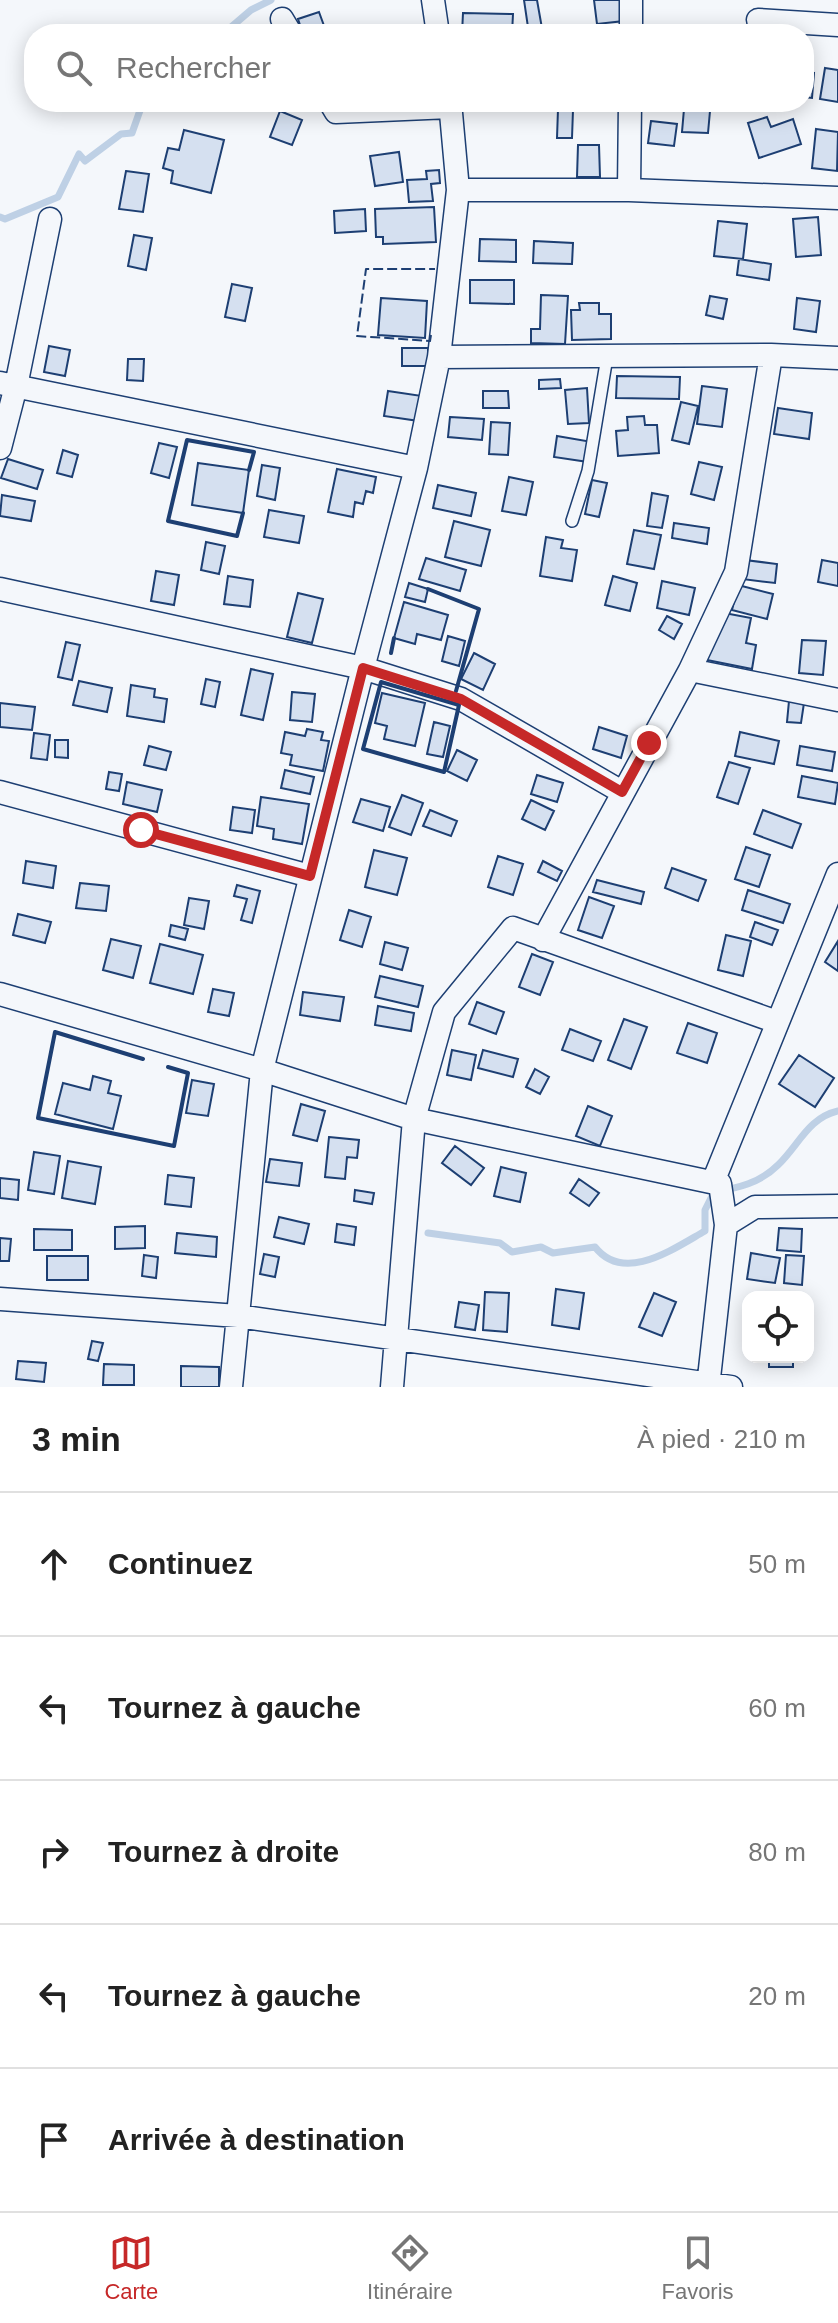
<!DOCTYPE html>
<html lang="fr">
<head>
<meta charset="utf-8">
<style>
	body { margin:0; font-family:Arial,sans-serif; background:#f2f2f2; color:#222 }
	.controls { position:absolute; right:24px; bottom:24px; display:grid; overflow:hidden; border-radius:16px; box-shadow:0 4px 20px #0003 }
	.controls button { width:72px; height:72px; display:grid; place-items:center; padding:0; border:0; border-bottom:2px solid #e0e0e0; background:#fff; color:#222; font:40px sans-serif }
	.stop { position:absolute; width:24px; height:24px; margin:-18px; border:6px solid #c62828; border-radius:50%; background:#fff }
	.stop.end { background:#c62828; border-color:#fff; box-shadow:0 2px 8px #0008 }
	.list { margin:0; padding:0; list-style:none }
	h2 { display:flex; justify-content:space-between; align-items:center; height:104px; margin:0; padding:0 32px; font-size:34px }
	h2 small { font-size:26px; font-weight:400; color:#767676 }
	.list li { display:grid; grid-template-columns:52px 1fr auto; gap:24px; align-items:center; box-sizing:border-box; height:144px; padding:0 32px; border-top:2px solid #e0e0e0 }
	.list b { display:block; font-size:30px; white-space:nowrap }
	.list em { font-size:26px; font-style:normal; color:#767676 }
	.icon { flex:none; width:44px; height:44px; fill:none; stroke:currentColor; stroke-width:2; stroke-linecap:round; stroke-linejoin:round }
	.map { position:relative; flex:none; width:838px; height:1387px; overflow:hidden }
	.search { position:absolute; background:#fff; box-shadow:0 4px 20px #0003; left:24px; right:24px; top:24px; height:88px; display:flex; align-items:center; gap:20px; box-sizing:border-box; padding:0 28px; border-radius:32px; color:#767676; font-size:30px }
	.sheet { height:824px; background:#fff }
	nav { display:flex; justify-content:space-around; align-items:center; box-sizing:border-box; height:112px; border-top:2px solid #e0e0e0; background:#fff; font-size:22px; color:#767676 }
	nav a { display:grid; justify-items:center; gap:4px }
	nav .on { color:#c62828 }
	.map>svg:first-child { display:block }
</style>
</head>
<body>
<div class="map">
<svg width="838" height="1387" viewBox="0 0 838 1387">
	<rect width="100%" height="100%" fill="#f4f7fb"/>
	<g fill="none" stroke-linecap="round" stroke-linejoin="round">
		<!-- stream -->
		<path stroke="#bed0e5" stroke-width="7" d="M223 34 251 10 271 0
			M0 217 5 219 58 197 79 154 85 161 121 134 132 133 143 102
			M428 1233 500 1243 512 1252 541 1247 553 1253 595 1247C624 1284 673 1249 705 1231V1210L714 1192C738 1188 760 1183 778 1165 799 1145 808 1118 838 1111"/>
	</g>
	<!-- building -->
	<path fill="#d5e0f0" stroke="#1d3f73" stroke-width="2" d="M524 0H537L543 34H529Z
		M594 0H621L624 21 597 24Z
		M319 12 327 34H303L298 19Z
		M463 13 513 14 512 34H462Z
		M825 68 838 70V102L820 99Z
		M804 72 814 73 812 98 804 97Z
		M558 109 573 110 572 138H557Z
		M684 109 710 111 708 133 682 132Z
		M280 111 302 120 292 145 270 137Z
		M767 117 771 127 793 119 801 144 759 158 748 123Z
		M651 121 677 124 674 146 648 143Z
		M816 129 838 132 837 171 812 168Z
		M184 130 224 140 211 193 171 183 173 171 163 168 168 148 179 150Z
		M578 145H599L600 177H577Z
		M399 152 403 182 375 186 370 156Z
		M439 170 440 183 431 184 433 201 409 202 407 180 427 179 426 171Z
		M126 171 149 174 143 212 119 209Z
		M434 207 436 242 383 244V237H376L375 209Z
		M365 209 366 231 335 233 334 211Z
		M818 217 821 255 796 257 793 219Z
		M718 221 747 224 743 259 714 256Z
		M134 235 152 238 146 270 128 266Z
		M480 239 516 240V262L479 261Z
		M534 241 573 243 572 264 533 263Z
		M739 259 771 264 769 280 737 275Z
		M470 280H514V304L470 303Z
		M232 284 252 288 245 321 225 317Z
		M541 295 568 296 565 344 531 343V329H540Z
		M710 296 727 299 723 319 706 315Z
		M381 298 427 301 425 338 378 335Z
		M797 298 820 301 816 332 794 329Z
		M579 303H599V314H611V339L572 340 571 310H580Z
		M49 346 70 350 65 376 44 372Z
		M402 348H428V366H402Z
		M128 359H144L143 381 127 380Z
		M617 376 680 377 679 399 616 398Z
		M560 379 561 388 539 389V380Z
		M702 386 727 389 722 427 697 424Z
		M587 388 589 423 568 424 565 390Z
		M388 391 422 396 419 421 384 416Z
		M483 391H508L509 408H483Z
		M681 402 698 406 689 444 672 440Z
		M778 408 812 413 809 439 774 434Z
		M644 416 645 425H657L659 453 618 456 616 431 628 430 627 417Z
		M450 417 484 419 482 440 448 437Z
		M491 422 510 423 508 455 489 454Z
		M557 436 598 443 595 463 554 457Z
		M159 443 177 447 169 478 151 473Z
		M63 450 78 455 72 477 57 473Z
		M8 459 43 470 37 489 1 478Z
		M699 462 722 467 714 500 691 494Z
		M198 463 249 470 243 513 192 505Z
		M262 465 280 468 275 500 257 496Z
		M337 469 376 477 373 493 366 491 363 504 355 502 353 517 328 512Z
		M509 477 533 482 526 515 502 511Z
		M592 480 607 483 599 517 585 514Z
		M438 485 476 493 471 516 433 508Z
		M652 493 668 496 662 528 647 526Z
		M2 495 35 501 31 521 0 516Z
		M269 510 304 516 299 543 264 537Z
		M454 521 490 530 481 566 445 557Z
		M674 523 709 528 707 544 672 538Z
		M634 530 661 535 654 569 627 564Z
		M546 537 563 540 561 548 577 550 572 581 540 576Z
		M206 542 225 546 219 574 201 570Z
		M426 558 466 570 460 591 419 579Z
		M737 559 777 564 775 583 734 578Z
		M822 560 838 563V586L818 582Z
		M156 571 179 575 174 605 151 601Z
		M228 576 253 580 250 607 224 604Z
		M613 576 637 583 630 611 605 605Z
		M662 581 695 588 689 615 657 608Z
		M409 583 428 589 425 602 405 597Z
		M738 585 773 594 767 619 732 610Z
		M298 593 323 599 312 643 287 637Z
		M404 602 448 615 441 640 417 634 415 644 394 638Z
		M719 612 751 618 746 643 756 645 752 669 702 659Z
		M667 616 682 624 674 639 659 630Z
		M448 636 465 641 459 666 442 661Z
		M802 640 826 641 823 675 799 673Z
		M66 642 80 645 72 680 58 677Z
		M474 653 495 664 483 690 461 679Z
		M251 669 273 674 263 720 241 715Z
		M206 679 220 682 215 707 201 704Z
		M79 681 112 688 107 712 73 705Z
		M131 685 155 689 154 697 167 699 164 722 127 716Z
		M292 692 315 694 312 722 290 720Z
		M382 693 425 703 415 746 384 739 387 726 375 723Z
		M789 701 804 703 801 723 787 722Z
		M0 703 35 707 32 730 0 727Z
		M434 722 450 726 443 757 427 754Z
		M599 727 627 736 621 758 593 749Z
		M307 729 323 732 321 740 329 741 323 771 290 765 292 755 281 753 285 732 305 736Z
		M740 732 779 741 774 764 735 756Z
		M34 733 50 735 47 760 31 758Z
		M55 740H68V758L55 757Z
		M149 746 171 752 166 770 144 765Z
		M800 746 835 752 832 771 797 765Z
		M457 750 477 760 467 781 447 771Z
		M729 762 750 768 738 804 717 797Z
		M285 770 314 777 310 794 281 788Z
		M109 772 122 774 119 791 106 789Z
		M537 775 563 783 557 802 531 794Z
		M802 776 838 783 835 804 798 797Z
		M127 782 162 790 157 812 123 804Z
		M402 795 423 803 411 835 389 827Z
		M261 797 309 804 302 844 273 839 274 829 257 826Z
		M361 799 390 807 383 831 353 822Z
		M531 800 554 811 545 830 522 819Z
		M233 807 255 810 252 833 230 830Z
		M430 810 457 821 451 836 423 826Z
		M763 810 801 824 792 848 754 834Z
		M746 847 770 855 759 887 735 879Z
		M374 850 407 858 397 895 365 887Z
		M498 856 523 864 513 895 488 887Z
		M26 861 56 866 53 888 23 883Z
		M543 861 562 871 557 881 538 872Z
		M672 868 706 880 698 901 665 888Z
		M597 880 644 892 641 904 593 892Z
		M80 883 109 886 106 911 76 908Z
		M237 885 260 891 252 923 241 920 247 899 234 896Z
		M748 890 790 904 783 923 742 910Z
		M589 897 614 906 602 938 578 930Z
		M189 898 209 901 204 929 184 925Z
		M349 910 371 917 362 947 340 940Z
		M18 914 51 922 45 943 13 935Z
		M755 922 778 930 772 945 750 937Z
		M171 925 188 929 185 940 169 936Z
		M726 935 751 941 743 976 718 970Z
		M111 939 141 946 133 978 103 970Z
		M838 941V971L825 962Z
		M385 942 408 948 402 970 380 964Z
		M160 944 203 955 193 994 150 983Z
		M532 954 553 962 540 995 519 987Z
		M380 976 423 986 418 1007 375 997Z
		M213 989 234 993 229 1016 208 1012Z
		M303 992 344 997 340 1021 300 1015Z
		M477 1002 504 1012 496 1034 469 1024Z
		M378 1006 414 1013 411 1031 375 1025Z
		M624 1019 647 1027 631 1069 608 1060Z
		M688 1023 717 1033 707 1063 677 1053Z
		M570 1029 601 1041 593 1061 562 1050Z
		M452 1050 476 1055 471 1080 447 1075Z
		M483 1050 518 1059 513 1077 478 1068Z
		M799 1055 834 1078 815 1107 779 1084Z
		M535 1069 549 1077 540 1094 526 1087Z
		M93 1076 111 1081 108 1093 121 1096 113 1129 55 1114 63 1083 90 1090Z
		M192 1080 214 1084 208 1116 186 1113Z
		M301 1104 325 1111 317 1141 293 1135Z
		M588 1106 612 1116 600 1146 576 1136Z
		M329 1137 359 1140 357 1158 347 1157 345 1179 325 1177Z
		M455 1146 484 1168 471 1185 442 1163Z
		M34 1152 60 1156 54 1194 28 1190Z
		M270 1159 302 1163 299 1186 266 1182Z
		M68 1161 101 1167 95 1204 62 1198Z
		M501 1167 526 1173 520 1202 494 1196Z
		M168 1175 194 1178 191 1207 165 1204Z
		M0 1178 19 1180 18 1200 0 1198Z
		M579 1179 599 1193 589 1206 570 1193Z
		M355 1190 374 1193 372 1204 354 1201Z
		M279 1217 309 1224 304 1244 274 1237Z
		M337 1224 356 1227 354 1245 335 1242Z
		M145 1226V1248L115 1249V1227Z
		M779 1228 802 1229 801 1252 777 1250Z
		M34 1229 72 1230V1250H34Z
		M177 1233 217 1237 216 1257 175 1253Z
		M0 1238 11 1239 9 1261H0Z
		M751 1253 780 1258 775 1283 747 1279Z
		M264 1254 279 1257 275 1277 260 1274Z
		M144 1255 158 1257 156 1278 142 1276Z
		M786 1255 804 1256 802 1285 784 1283Z
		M47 1256H88V1280H47Z
		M556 1289 584 1293 579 1329 552 1325Z
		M485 1292 509 1293 507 1332 483 1330Z
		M654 1293 676 1302 662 1336 639 1327Z
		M459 1302 479 1305 475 1330 455 1327Z
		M92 1341 103 1343 98 1361 88 1359Z
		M769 1357H793V1367H769Z
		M18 1361 46 1363 44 1382 16 1379Z
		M104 1364 134 1365V1385H103Z
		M181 1366 219 1367V1387H181Z"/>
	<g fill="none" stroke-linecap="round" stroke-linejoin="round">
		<!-- service casing -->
		<g stroke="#1d3f73" stroke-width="14">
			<path id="service" d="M572 521 588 471 607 357"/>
		</g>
		<!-- minor casing -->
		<g stroke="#1d3f73" stroke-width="25">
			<path id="minor" d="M433 0 438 34
				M282 19 291 34
				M758 20 838 25
				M631 34V0
				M330 102 336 112 450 107
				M458 190H629L838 198
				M629 190 630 102
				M439 357 771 355 838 358
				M0 383 416 468
				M0 448 16 386 50 219
				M0 589 363 668 461 699 622 792
				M690 670 838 700
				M0 792 310 876
				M543 940 690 670 736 572 771 355
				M0 994 262 1070 414 1119 720 1184 726 1225 708 1387
				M713 1182 838 874
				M726 1225 755 1207 838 1206
				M0 1299 238 1316 731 1387
				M231 1387 262 1070 363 668 416 468 439 357 458 190 450 102
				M392 1387 414 1119 444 1012 513 928 777 1022"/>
		</g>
		<!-- service -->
		<use href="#service" stroke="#f4f7fb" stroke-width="11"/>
		<!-- minor -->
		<use href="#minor" stroke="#f4f7fb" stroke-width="22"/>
		<!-- fence -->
		<path stroke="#1d3f73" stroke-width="2" stroke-dasharray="10 4" stroke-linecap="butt" d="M431 335 430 341 357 336 366 269H435"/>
		<!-- wall -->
		<path stroke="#1d3f73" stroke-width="4" d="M243 513 237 536 168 521 187 440 254 452 249 470
			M428 589 479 609 456 691
			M391 653 394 638
			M381 682 459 705 444 772 363 749Z
			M143 1059 55 1032 38 1118 174 1146 188 1073 168 1067"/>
	</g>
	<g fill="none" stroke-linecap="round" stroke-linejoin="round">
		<!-- route -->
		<path stroke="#c62828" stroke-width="10" d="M141 830 310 876 363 668 461 699 622 792 649 743"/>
	</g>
</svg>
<div class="controls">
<button><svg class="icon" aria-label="locate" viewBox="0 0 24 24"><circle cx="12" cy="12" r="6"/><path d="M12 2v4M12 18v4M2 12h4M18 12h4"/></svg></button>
</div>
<div class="stop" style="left:141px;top:830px"></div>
<div class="stop end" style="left:649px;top:743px"></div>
<div class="search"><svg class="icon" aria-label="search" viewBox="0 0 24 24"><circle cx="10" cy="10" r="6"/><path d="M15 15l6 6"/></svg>Rechercher</div>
</div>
<section class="sheet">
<h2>3 min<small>À pied · 210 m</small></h2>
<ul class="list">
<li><svg class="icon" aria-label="ahead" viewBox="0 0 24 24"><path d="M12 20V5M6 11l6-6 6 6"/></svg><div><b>Continuez</b></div><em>50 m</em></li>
<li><svg class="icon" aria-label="left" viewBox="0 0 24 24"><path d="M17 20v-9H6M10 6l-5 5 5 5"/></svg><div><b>Tournez à gauche</b></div><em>60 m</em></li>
<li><svg class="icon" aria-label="right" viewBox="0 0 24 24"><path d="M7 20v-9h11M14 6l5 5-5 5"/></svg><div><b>Tournez à droite</b></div><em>80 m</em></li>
<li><svg class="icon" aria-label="left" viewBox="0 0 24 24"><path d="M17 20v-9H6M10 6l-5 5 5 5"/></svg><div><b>Tournez à gauche</b></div><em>20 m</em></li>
<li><svg class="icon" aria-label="arrive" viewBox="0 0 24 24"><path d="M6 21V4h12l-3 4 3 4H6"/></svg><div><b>Arrivée à destination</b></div></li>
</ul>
</section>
<nav>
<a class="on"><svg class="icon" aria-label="map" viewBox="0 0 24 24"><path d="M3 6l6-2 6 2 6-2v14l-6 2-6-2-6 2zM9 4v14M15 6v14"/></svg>Carte</a>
<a><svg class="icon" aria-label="directions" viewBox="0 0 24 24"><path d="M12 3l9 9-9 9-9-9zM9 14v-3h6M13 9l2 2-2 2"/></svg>Itinéraire</a>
<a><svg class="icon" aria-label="saved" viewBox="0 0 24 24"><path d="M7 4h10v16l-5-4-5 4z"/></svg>Favoris</a>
</nav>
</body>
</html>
